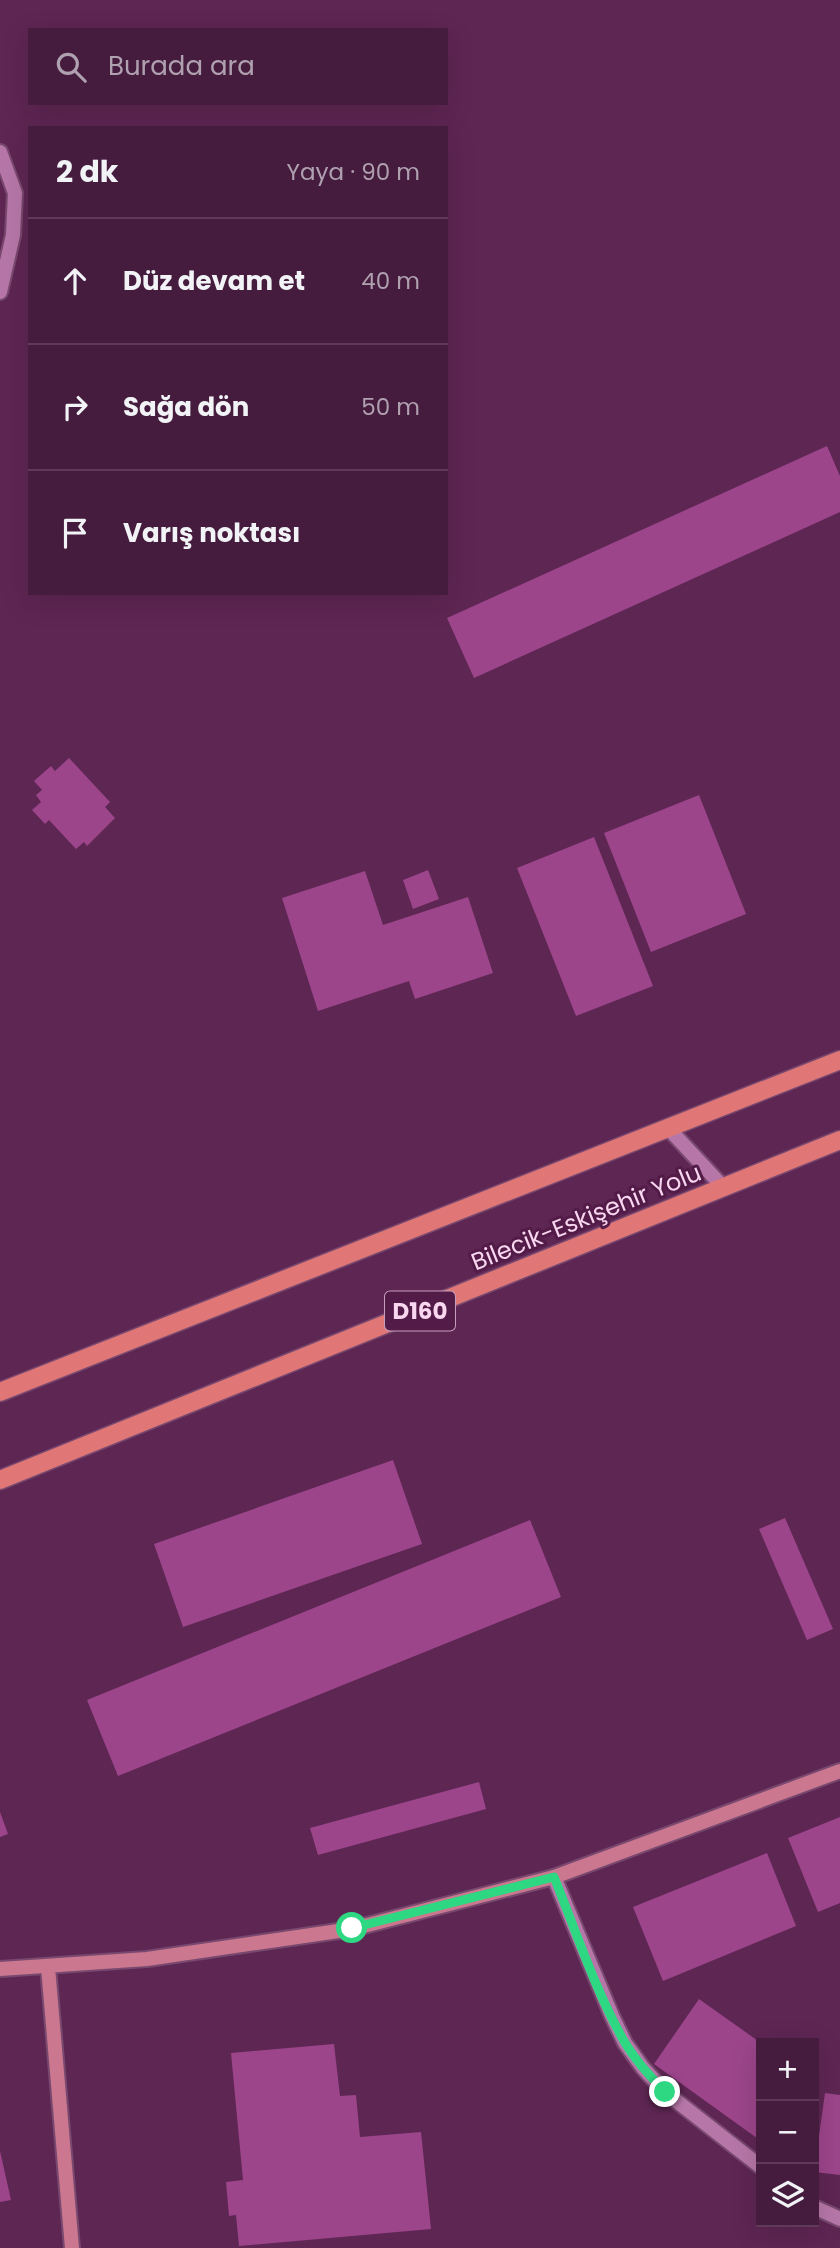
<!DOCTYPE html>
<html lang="tr">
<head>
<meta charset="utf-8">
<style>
	body { margin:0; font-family:Poppins,sans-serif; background:#502949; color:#f1f3f6 }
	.controls { position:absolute; right:21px; bottom:21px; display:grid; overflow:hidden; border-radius:0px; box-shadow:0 7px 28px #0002 }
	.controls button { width:63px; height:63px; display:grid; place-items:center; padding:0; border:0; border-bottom:2px solid #5e3a58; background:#461c3e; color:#f1f3f6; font:35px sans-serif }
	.stop { position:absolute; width:21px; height:21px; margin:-16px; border:5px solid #2ed883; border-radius:50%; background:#fff }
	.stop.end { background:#2ed883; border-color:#fff; box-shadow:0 2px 7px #0008 }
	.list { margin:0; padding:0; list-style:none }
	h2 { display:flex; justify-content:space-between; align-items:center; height:91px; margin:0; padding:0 28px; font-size:30px }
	h2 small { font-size:23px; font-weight:400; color:#b0a1b0 }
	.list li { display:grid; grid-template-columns:46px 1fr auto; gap:21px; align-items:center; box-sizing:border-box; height:126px; padding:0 28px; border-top:2px solid #5e3a58 }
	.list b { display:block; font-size:26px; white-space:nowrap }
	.list em { font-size:23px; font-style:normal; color:#b0a1b0 }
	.icon { flex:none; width:38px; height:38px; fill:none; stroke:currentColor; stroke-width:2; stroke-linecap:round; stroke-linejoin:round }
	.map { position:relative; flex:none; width:840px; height:2248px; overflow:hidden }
	.search { position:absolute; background:#461c3e; box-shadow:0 7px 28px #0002; left:28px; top:28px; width:420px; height:77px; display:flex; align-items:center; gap:18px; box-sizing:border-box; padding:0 24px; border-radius:0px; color:#b0a1b0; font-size:26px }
	.panel { position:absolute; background:#461c3e; box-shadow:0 7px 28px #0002; left:28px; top:126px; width:420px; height:469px; border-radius:0px }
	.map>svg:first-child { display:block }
</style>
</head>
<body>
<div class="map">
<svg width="840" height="2248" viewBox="0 0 840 2248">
	<rect width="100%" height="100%" fill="#5e2653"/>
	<!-- building -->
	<path fill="#9c458b" d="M827 446 840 476V512L474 678 447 618Z
		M69 758 110 802 105 807 115 818 87 846 84 842 76 849 49 820 45 824 32 810 41 802 36 795 42 790 34 781 51 766 55 771Z
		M699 795 746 914 651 952 604 833Z
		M594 837 653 986 576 1016 517 868Z
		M428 870 439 899 413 909 403 880Z
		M365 871 383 925 468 897 493 973 415 999 409 981 318 1011 282 898Z
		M393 1460 422 1544 183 1627 154 1544Z
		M785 1518 833 1629 807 1640 759 1529Z
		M530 1520 561 1597 118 1776 87 1700Z
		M479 1782 486 1809 318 1855 310 1828Z
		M0 1812 8 1834 0 1837Z
		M840 1817V1903L818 1912 788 1838Z
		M767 1853 796 1926 663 1981 633 1907Z
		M699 1999 761 2043V2141L654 2064Z
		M334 2044 340 2096 356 2095 360 2137 421 2132 431 2229 239 2246 236 2215 229 2216 226 2182 243 2180 231 2053Z
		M825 2093 840 2095V2175L814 2172Z
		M0 2151 11 2200 0 2202Z"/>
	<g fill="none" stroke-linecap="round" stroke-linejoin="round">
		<!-- lane casing -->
		<g stroke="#78486f" stroke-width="18">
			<path id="lane" d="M554 1877 612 2016 625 2043 643 2068 665 2092 761 2167
				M814 2207 840 2219"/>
		</g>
		<!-- street casing -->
		<g stroke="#78486f" stroke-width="18">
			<path id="street" d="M0 152 15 193 13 235 0 292
				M669 1129 724 1188"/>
		</g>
		<!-- secondary casing -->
		<g stroke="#78486f" stroke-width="18">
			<path id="secondary" d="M48 1967 72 2248
				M0 1969 147 1959 352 1929 554 1877 840 1771"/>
		</g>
		<!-- primary casing -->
		<g stroke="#78486f" stroke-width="21">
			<path id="primary" d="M0 1392 840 1060
				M0 1480 840 1140"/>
		</g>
		<!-- lane -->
		<use href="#lane" stroke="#b677a8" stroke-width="14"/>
		<!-- street -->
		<use href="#street" stroke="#b677a8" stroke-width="14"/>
		<!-- secondary -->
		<use href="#secondary" stroke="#cb778f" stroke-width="14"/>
		<!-- primary -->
		<use href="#primary" stroke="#e07676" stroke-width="18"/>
	</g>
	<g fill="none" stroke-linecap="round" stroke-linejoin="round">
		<!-- route -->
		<path stroke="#2ed883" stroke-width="9" d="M352 1928 554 1877C576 1931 595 1990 624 2041 635 2060 650 2076 665 2092"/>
	</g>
	<g text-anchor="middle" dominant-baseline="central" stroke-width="6" stroke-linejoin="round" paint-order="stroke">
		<!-- shield labels -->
		<rect fill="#521b48" stroke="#c79fbe" stroke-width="2" x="385" y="1291.5" width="70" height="39" rx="5"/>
		<g font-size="23" font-weight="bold" fill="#f9d7f0">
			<text x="420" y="1311">D160</text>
		</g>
		<!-- street labels -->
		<g font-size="24" fill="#f9d7f0" stroke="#521b48">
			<text transform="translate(586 1217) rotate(-22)">Bilecik-Eskişehir Yolu</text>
		</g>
	</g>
</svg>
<div class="controls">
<button>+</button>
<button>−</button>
<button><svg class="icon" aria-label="layers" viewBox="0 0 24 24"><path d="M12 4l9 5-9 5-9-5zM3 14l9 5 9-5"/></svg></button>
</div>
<div class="stop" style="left:352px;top:1928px"></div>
<div class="stop end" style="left:665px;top:2092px"></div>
<div class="search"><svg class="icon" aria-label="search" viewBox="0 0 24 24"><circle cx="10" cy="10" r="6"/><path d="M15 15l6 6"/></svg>Burada ara</div>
<section class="panel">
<h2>2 dk<small>Yaya · 90 m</small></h2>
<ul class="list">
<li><svg class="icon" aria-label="ahead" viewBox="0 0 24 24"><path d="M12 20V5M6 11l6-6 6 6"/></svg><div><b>Düz devam et</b></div><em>40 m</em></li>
<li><svg class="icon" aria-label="right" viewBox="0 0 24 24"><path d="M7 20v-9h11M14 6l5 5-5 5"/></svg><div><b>Sağa dön</b></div><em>50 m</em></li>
<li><svg class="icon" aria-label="arrive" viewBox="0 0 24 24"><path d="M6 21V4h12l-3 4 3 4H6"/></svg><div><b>Varış noktası</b></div></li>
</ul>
</section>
</div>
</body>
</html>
